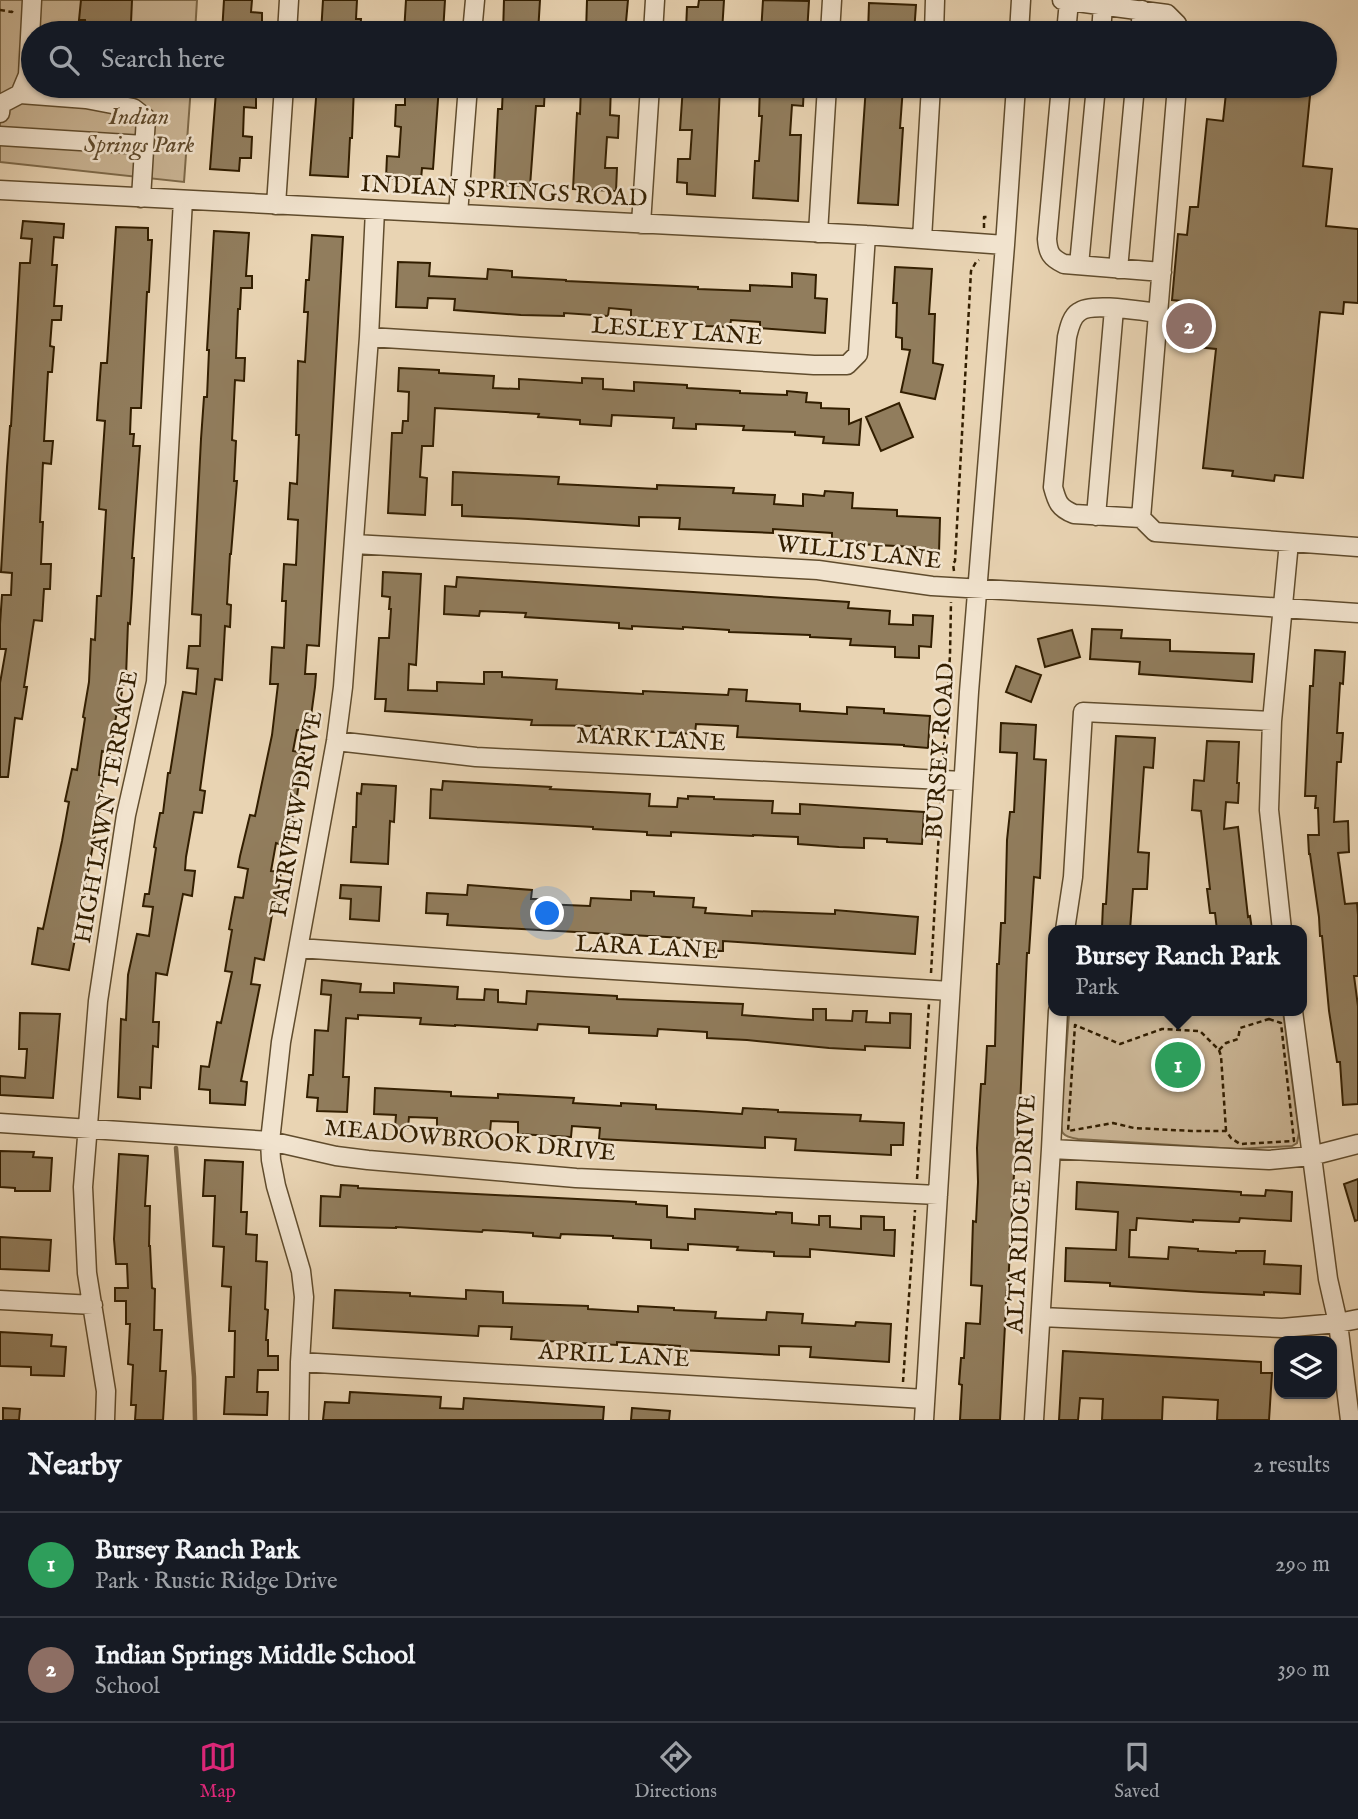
<!DOCTYPE html>
<html lang="en">
<head>
<meta charset="utf-8">
<style>
	body { margin:0; font-family:"IM FELL English",serif; background:#20242c; color:#f1f3f6 }
	.controls { position:absolute; right:21px; bottom:21px; display:grid; overflow:hidden; border-radius:14px; box-shadow:0 2px 5px #0004 }
	.controls button { width:63px; height:63px; display:grid; place-items:center; padding:0; border:0; border-bottom:2px solid #363941; background:#171b24; color:#f1f3f6; font:35px sans-serif }
	.you { position:absolute; left:548px; top:914px; width:24px; height:24px; margin:-18px; border:5px solid #fff; border-radius:50%; background:#1a73e8; box-shadow:0 0 0 10px #1a73e833 }
	.badge { display:grid; place-items:center; width:46px; height:46px; border-radius:50%; background:#db2777; color:#fff; font-size:23px; font-weight:700 }
	.pin { position:absolute; translate:-50% -50%; border:4px solid #fff; box-shadow:0 2px 7px #0006 }
	.popup { position:absolute; left:1048px; top:925px; width:259px; height:91px; box-sizing:border-box; display:grid; place-content:center; border-radius:14px; background:#171b24; filter:drop-shadow(0 2px 5px #0005); font-size:23px; white-space:nowrap; color:#9ea1a6 }
	.popup b { font-size:26px; color:#f1f3f6 }
	.popup::after { content:''; position:absolute; left:50%; top:100%; margin-left:-14px; border:14px solid transparent; border-top-color:#171b24 }
	.list { margin:0; padding:0; list-style:none }
	h2 { display:flex; justify-content:space-between; align-items:center; height:91px; margin:0; padding:0 28px; font-size:30px }
	h2 small { font-size:23px; font-weight:400; color:#9ea1a6 }
	.list li { display:grid; grid-template-columns:46px 1fr auto; gap:21px; align-items:center; box-sizing:border-box; height:105px; padding:0 28px; border-top:2px solid #363941 }
	.list b { display:block; font-size:26px; white-space:nowrap }
	.list p { margin:0; font-size:23px; white-space:nowrap; color:#9ea1a6 }
	.list em { font-size:23px; font-style:normal; color:#9ea1a6 }
	.icon { flex:none; width:38px; height:38px; fill:none; stroke:currentColor; stroke-width:2; stroke-linecap:round; stroke-linejoin:round }
	.map { position:relative; flex:none; width:1358px; height:1420px; overflow:hidden }
	.search { position:absolute; background:#171b24; box-shadow:0 2px 5px #0004; left:21px; right:21px; top:21px; height:77px; display:flex; align-items:center; gap:18px; box-sizing:border-box; padding:0 24px; border-radius:38px; color:#9ea1a6; font-size:26px }
	.sheet { height:301px; background:#171b24 }
	nav { display:flex; justify-content:space-around; align-items:center; box-sizing:border-box; height:98px; border-top:2px solid #363941; background:#171b24; font-size:19px; color:#9ea1a6 }
	nav a { display:grid; justify-items:center; gap:4px }
	nav .on { color:#db2777 }
	.map>svg:first-child { display:block }
</style>
</head>
<body>
<div class="map">
<svg width="1358" height="1420" viewBox="0 0 1358 1420">
	<rect width="100%" height="100%" fill="#e9d4b3"/>
	<filter id="stains"><feTurbulence type="fractalNoise" baseFrequency=".00286" numOctaves="4"/><feColorMatrix values="0 0 0 0 .2 0 0 0 0 .09 0 0 0 0 .02 0 0 0 .5 -.17"/></filter>
	<radialGradient id="worn" r=".72"><stop offset=".6" stop-color="#630" stop-opacity="0"/><stop offset="1" stop-color="#630" stop-opacity=".3"/></radialGradient>
	<!-- green -->
	<path fill="#cab595" stroke="#7e6a4a" stroke-width="2" d="M0 0H197L195 33H33V86H191L184 182 0 162Z
		M1202 1011H1283L1299 1133 1297 1143 1292 1146 1237 1149 1078 1139C1059 1136 1061 1132 1061 1115L1069 1014C1114 1016 1157 1015 1202 1011Z"/>
	<g fill="none" stroke-linecap="round" stroke-linejoin="round">
		<!-- stream -->
		<path stroke="#7b6647" stroke-width="4.5" d="M176 1148 194 1377 195 1420"/>
	</g>
	<!-- building -->
	<path fill="#917d5d" stroke="#321e00" stroke-width="2" d="M81 0H132L131 23 136 33H87L85 20H79Z
		M224 0H252L251 12 262 13V26L250 25 249 33H222Z
		M323 0H357L356 19H361L360 33H321Z
		M406 0H445L443 33H404Z
		M504 0H540L538 33H503Z
		M587 0H628L625 33H586Z
		M699 0H724L722 32 686 30 687 7H698Z
		M763 0 809 1 807 33H761Z
		M869 3 916 5 914 33H868Z
		M222 86H246L245 94H256V108L244 107 243 136 252 137 251 158H240L239 171 210 169 216 92 222 93Z
		M317 86H354L352 138H350L348 177 310 175Z
		M405 86H439L433 169 422 168 421 180 386 178 387 156 399 157 401 127 395 126 396 105H405Z
		M503 86H545L544 106H536L530 186 494 185 498 109H502Z
		M581 86H611L610 115 619 116 618 138 607 137 605 168H617L616 191 573 189 577 113 580 114Z
		M683 86H720L715 196 687 194V183L677 182 678 159H690L692 130H680Z
		M760 86H804L803 106 792 105 790 135H801L798 201 753 198 755 161H759L762 116H759Z
		M866 86 903 87 900 128H903L898 205 858 203Z
		M1239 86H1311L1303 166 1332 169 1326 226 1358 229V303L1344 302 1343 314 1320 312 1303 478 1275 475 1274 481 1232 476 1233 471 1203 468 1216 349 1177 345 1181 301 1172 300 1178 234 1187 235 1190 207H1198L1207 119 1223 121 1226 93 1238 95Z
		M23 221 64 224 63 238 54 237 52 265H57L54 306H62L61 320H52L50 346 54 347 52 372H48L44 441H53L51 464 43 463 40 522H43L41 564H51L50 589H44L42 621 34 620 24 687H27L22 719 15 718 8 777H0V683L6 649H0V624L2 595H11L12 573 1 572 7 467 10 426H11L20 263H30L32 239 21 238Z
		M116 227 148 228V240H152L149 292H147L141 408H131L130 434H134L133 446H140L132 558H134L132 593 130 624 128 623 126 677H125L118 711H117L110 753 102 751 99 775 105 776 97 813H99L91 856 69 970 32 964 38 928 43 929 62 841 69 802 65 801 72 769 77 770 85 718 83 717 89 682 91 639 95 640 97 596H101L106 510 99 509 105 421 97 420 98 404 101 363H107Z
		M214 231 249 233 246 276H252V288H241L240 309H238L236 358H245L244 381 235 380 232 440 236 441 234 481H237L231 554H230L227 604 231 605 230 627 225 626 222 680 215 679 200 790 205 791 202 813 194 812 186 857 185 870 195 871 192 896 183 894 167 975 156 973 153 1022H159L158 1047 153 1046 151 1088 140 1087V1099L118 1097 121 1019 126 1020 128 975 137 934 149 936 153 907 143 906 145 894H149L156 848 154 847 160 813H163L168 773H170L183 692 196 694 198 669 187 668 189 646H200L201 615 192 614 201 439 204 397H207L209 350H207Z
		M312 235 343 237 319 646 307 645 305 674H316L315 687 309 731 297 730 293 751 304 753 297 796 286 846 276 843 271 871 281 872 277 898H275L264 960 255 958 251 984 260 985 241 1081 247 1082 245 1105 210 1103V1090L199 1089 201 1066 209 1067 217 1022 221 1023 232 972 225 971 232 930 229 929 235 897 243 898 248 869 238 867 240 856 250 815 255 816 272 735 278 684H270L272 647 284 648 286 601H282L284 564 296 565 298 520 288 519 290 483 297 484 299 435H296L298 361 305 362 308 312H304L306 280H309Z
		M398 262 430 263 429 276 487 279 488 269 512 271V277L566 280V281L698 287V289L750 291V285L792 287V273L816 275 815 298 827 299 825 333 760 328V322L731 320 730 327 705 326V323L631 320V310L609 308 608 316 564 313V316L521 315 454 310 455 299 428 298 427 308 396 307Z
		M895 267 932 269 929 314H935L933 363 943 365 935 399 901 392 910 350 902 349V338L896 337 897 303H893Z
		M399 368 439 370V373L494 376 493 388 519 389V379L582 383V378L603 379V389L634 391V382L687 385V388L740 391V393L787 395V391L807 393 806 402 821 403V408L849 409V424L861 419 859 445 823 443 824 437 795 435V432L743 430 744 426 696 424V429L673 428 674 418 612 415 611 426 580 424V420L538 417 539 414 435 408 433 446H422L420 477 427 478 425 515 388 513 392 433H402L403 421H408L409 392 398 391Z
		M899 403 913 437 881 451 866 417Z
		M453 472 559 477 558 484 657 489V485L734 488 733 493 775 495 774 504 803 506V494L824 496 825 491 853 493 852 508 897 510V516L940 518 939 552 915 551V547L858 544 859 542 832 540V533L773 529V533L679 529 680 518 639 517V526L528 519 462 516V505H452Z
		M383 572 421 574 416 665 409 664 408 690 437 691V682L484 684V672H502V677L557 680 556 689 643 694V691L728 695 729 689 747 690 746 701 800 704V711L847 714V707L884 709V713L930 716 928 748 904 746V745L737 737 738 726 696 724 695 734 600 729V726L531 725 532 720 385 711 386 699H375L379 638H389L391 609H389L390 597 382 596Z
		M457 577 849 602 848 608 890 611 889 624 913 625V615L933 616 931 647 919 646V658L895 657V647L850 645 851 639 810 637V635L729 632V630L683 627V629L632 626V629L619 628V623L525 617 526 613 480 611 479 616 444 614 445 586 456 587Z
		M1092 629 1122 630 1121 638 1170 640V651L1254 654 1252 682 1139 674 1140 662 1090 659Z
		M1072 630 1080 657 1045 667 1038 639Z
		M1315 650 1345 652 1343 684 1340 683 1337 733H1343L1341 762H1337L1334 822 1348 821 1349 852 1338 853 1345 904 1357 903 1358 915V976H1354L1358 1006V1104L1343 1105 1340 1062H1337L1329 1011 1322 936H1320L1319 917 1310 854H1309L1308 835H1319L1318 808H1315L1316 796H1305L1310 686H1313Z
		M1016 666 1041 675 1031 702 1006 692Z
		M1001 723 1036 725 1034 759 1046 760 1042 837 1040 878 1034 877 1029 953H1027L1018 1150 1014 1174 1008 1287H1007L1000 1420H960L962 1385 959 1384 961 1358H964L966 1323 980 1324 982 1286 971 1285 973 1221 976 1222 978 1182 977 1148 981 1084H985L987 1046H995L997 964H999L1001 923H1005L1007 840 1010 812H1014L1017 753 1000 752Z
		M1116 736 1155 738 1153 768 1144 767 1138 852 1149 853 1147 889H1133L1130 930 1102 928 1103 904H1106Z
		M1207 741 1239 742 1237 783H1239L1238 803 1226 802 1224 829 1238 827 1248 917 1250 916 1252 930H1217L1215 913H1210L1207 889H1210L1201 811 1192 810 1194 780 1204 781Z
		M443 781 551 787 550 789 650 794 649 806 677 807 678 798 688 799V796L714 797V799L773 801 772 813 800 814V804L924 812 922 844 887 842V839L864 838V848L839 847 798 844V837L753 835V836L671 832V836L647 835V832L593 829V827L430 818 431 789 442 790Z
		M362 784 396 786 394 822 390 821 388 864 351 862 353 827H356L357 793 361 794Z
		M341 885 381 887 379 921 350 919 351 899 340 898Z
		M468 885 532 890 531 899H542V904L590 906 591 898 631 900V891L654 892V896L694 898 693 907 706 908 705 913 752 916V911L835 914V910L918 917 915 954 723 941V951H709V941L684 940V938L447 925 448 914 426 913 427 893 467 895Z
		M322 980 361 984 360 992 394 993V983L458 987 457 999 484 1000 485 989 498 990V1002L526 1004 527 991 617 996V999L743 1004 742 1015 795 1019 813 1020V1009H826V1020L852 1021 853 1011H867L866 1022 890 1023V1013L911 1014 910 1048 865 1046V1050L829 1048 747 1040 707 1038V1032L658 1029 657 1036 589 1033V1027L538 1024 537 1030 455 1025V1026L420 1024 421 1018 358 1015V1019L346 1018 343 1077H349L347 1112 317 1111 318 1098 307 1097 309 1075H313L315 1030 328 1031 331 995 321 994Z
		M20 1013 60 1014 53 1098 0 1095V1076L25 1078 27 1049H19Z
		M375 1088 451 1092V1096L498 1098V1094L574 1098 573 1103 621 1106V1103L656 1105V1109L696 1111 742 1114 743 1108 778 1110V1112L861 1115 860 1121 904 1123 903 1145H891V1155L795 1150 796 1139 765 1137V1148L710 1145 599 1139 600 1128 572 1126 571 1137 518 1134V1122L491 1121 490 1132 437 1130V1118L409 1117 408 1128 395 1127 396 1115 374 1114Z
		M0 1151 34 1152 33 1157 52 1158 50 1191H15V1188L0 1187Z
		M119 1154 148 1156 145 1206H150L149 1246H150L152 1288 155 1289 154 1330H162L160 1371H166L163 1420H135L136 1405H131L133 1365 128 1364 130 1324H126V1301H115V1288H128L127 1264H116L114 1239Z
		M205 1160 243 1162 241 1212H247L246 1234 257 1235 256 1261 267 1262 265 1309 268 1310 266 1340H268V1356H278V1370H258L257 1392H268L267 1415 224 1414 226 1377H234L235 1331H229L231 1287 222 1286 224 1247 213 1246 215 1196H203Z
		M1358 1179V1220L1355 1221 1344 1184Z
		M1077 1182 1195 1189 1241 1192V1195L1265 1196 1266 1190 1292 1192 1291 1221 1240 1218 1239 1222 1193 1220V1222L1137 1218 1136 1230H1130L1129 1257 1168 1259 1169 1247 1198 1249V1251L1236 1253V1251H1265L1264 1264 1301 1266 1300 1294 1264 1292V1295L1201 1292 1110 1286V1283L1065 1281 1066 1248 1116 1250 1118 1212 1076 1209Z
		M341 1185 358 1186V1188L636 1202V1204L667 1206V1217L695 1219V1209L776 1214V1212L792 1213V1223L819 1225V1216H830V1227L861 1229V1216L884 1217V1230H895L894 1256 810 1249V1257L774 1256V1252L737 1250 738 1247 688 1244V1250L651 1248V1240L613 1238V1236L561 1234 560 1238 533 1236V1233L483 1230 482 1232 396 1227V1228L320 1226 321 1196 340 1197Z
		M0 1237 51 1240 49 1271 0 1269Z
		M335 1290 410 1293V1296L466 1299V1290L503 1292V1303L588 1306V1309L638 1312V1306L674 1308V1310L716 1312 715 1318 766 1320 767 1312 803 1314 802 1323 855 1326 856 1322 891 1324 889 1362 810 1357 811 1347 779 1346V1355L680 1350V1346L617 1342V1345L511 1339 512 1327 479 1326 478 1336 333 1328Z
		M0 1332 52 1335 51 1346 66 1347 64 1376 31 1375V1367L0 1366Z
		M1063 1351 1261 1362V1373H1272L1269 1420H1217L1218 1400 1163 1397 1162 1420H1102L1103 1399 1080 1398 1078 1420H1059Z
		M350 1392 441 1397 440 1408 463 1409 464 1398 604 1407 603 1420H323L325 1402 349 1403Z
		M3 1408 20 1409 19 1420H3Z
		M632 1408 670 1411 669 1420H631Z"/>
	<g fill="none" stroke-linecap="round" stroke-linejoin="round">
		<!-- minor casing -->
		<g stroke="#604c2d" stroke-width="21">
			<path id="minor" d="M1062 0 1167 14 1177 24 1180 33
				M287 33 289 0
				M472 33 475 0
				M653 33 655 0
				M830 33 832 0
				M934 33 935 0
				M1019 33 1021 0
				M1066 33 1069 1
				M1101 33 1103 5
				M1140 33 1142 10
				M1061 86 1047 239C1048 253 1051 258 1064 264L1162 272
				M1177 86 1141 518 1155 532 1358 547
				M20 94 86 99 133 108 146 118 141 198
				M0 113 1 104 20 94 28 75 32 0
				M0 136 144 145
				M0 190 866 235 1005 245
				M276 205 284 86
				M458 214 468 86
				M641 224 650 86
				M818 233 827 86
				M922 239 931 86
				M1079 265 1096 86
				M1118 269 1135 86
				M369 337 814 365H847L858 354 866 235
				M1096 516 1114 309
				M1141 518 1074 514C1059 508 1057 502 1053 487L1067 337C1069 329 1071 317 1079 312 1091 302 1141 311 1158 313
				M354 544 818 570 932 586 1104 596 1358 613
				M336 741 476 757 963 781
				M1065 930 1073 877 1083 712 1272 721
				M1282 930 1269 810 1272 721 1289 542
				M299 948 566 967 950 991
				M1293 1011 1328 1279 1338 1323 1350 1420
				M0 1123 270 1141 336 1156 368 1160 576 1178 938 1195
				M1051 1149 1269 1160 1311 1156 1358 1144
				M0 1300 93 1305
				M1041 1317 1282 1328 1338 1323 1358 1319
				M300 1362 925 1399
				M105 1420 106 1391 87 1273 83 1187 98 1001 126 815 156 682 183 200
				M299 1420 300 1362 304 1297 301 1271 276 1186 271 1160 270 1141 281 1042 336 741 343 687 369 337 375 210
				M924 1420 969 692 1005 245 1016 86
				M1034 1420 1051 1149 1058 1011"/>
		</g>
		<!-- path -->
		<path stroke="#321e00" stroke-width="2.5" stroke-dasharray="5 3.5" stroke-linecap="butt" d="M0 10 12 12 14 8
			M984 228V217H990
			M954 571 953 564 955 561 971 271 976 262 979 260
			M943 764 950 655 951 602
			M931 973 941 795
			M1269 1019 1281 1023 1294 1141 1240 1144 1231 1138 1226 1131H1192L1134 1128 1113 1123 1068 1131 1075 1025 1120 1044 1162 1029 1200 1031 1219 1050 1226 1043 1238 1039 1240 1028Z
			M1219 1050 1221 1056 1226 1130
			M917 1179 929 1004
			M903 1382 915 1210"/>
		<!-- minor -->
		<use href="#minor" stroke="#f1e3ce" stroke-width="18"/>
	</g>
	<g text-anchor="middle" dominant-baseline="central" stroke-width="5" stroke-linejoin="round" paint-order="stroke">
		<!-- park labels -->
		<g font-size="24" font-style="italic" fill="#604b2d" stroke="#f1e3ce">
			<text x="139" y="117">Indian<tspan x="139" dy="28">Springs Park</tspan></text>
		</g>
		<!-- street labels -->
		<g font-size="24" fill="#321e00" stroke="#f1e3ce">
			<text transform="translate(504 192) rotate(3)">INDIAN SPRINGS ROAD</text>
			<text transform="translate(677 332) rotate(4)">LESLEY LANE</text>
			<text transform="translate(859 553) rotate(6)">WILLIS LANE</text>
			<text transform="translate(651 740) rotate(3)">MARK LANE</text>
			<text transform="translate(941 751) rotate(-86)">BURSEY ROAD</text>
			<text transform="translate(107 807) rotate(-80)">HIGH LAWN TERRACE</text>
			<text transform="translate(297 814) rotate(-80)">FAIRVIEW DRIVE</text>
			<text transform="translate(647 948) rotate(3)">LARA LANE</text>
			<text transform="translate(470 1141) rotate(5)">MEADOWBROOK DRIVE</text>
			<text transform="translate(1022 1214) rotate(-87)">ALTA RIDGE DRIVE</text>
			<text transform="translate(614 1356) rotate(3)">APRIL LANE</text>
		</g>
	</g>
	<rect width="100%" height="100%" filter="url(#stains)"/>
	<rect width="100%" height="100%" fill="url(#worn)"/>
</svg>
<div class="controls">
<button><svg class="icon" aria-label="layers" viewBox="0 0 24 24"><path d="M12 4l9 5-9 5-9-5zM3 14l9 5 9-5"/></svg></button>
</div>
<div class="you"></div>
<div class="pin badge" style="left:1178px;top:1065px;background:#2e9e5b">1</div>
<div class="popup"><b>Bursey Ranch Park</b>Park</div>
<div class="pin badge" style="left:1189px;top:326px;background:#8d6e63">2</div>
<div class="search"><svg class="icon" aria-label="search" viewBox="0 0 24 24"><circle cx="10" cy="10" r="6"/><path d="M15 15l6 6"/></svg>Search here</div>
</div>
<section class="sheet">
<h2>Nearby<small>2 results</small></h2>
<ul class="list">
<li><span class="badge" style="background:#2e9e5b">1</span><div><b>Bursey Ranch Park</b><p>Park · Rustic Ridge Drive</p></div><em>290 m</em></li>
<li><span class="badge" style="background:#8d6e63">2</span><div><b>Indian Springs Middle School</b><p>School</p></div><em>390 m</em></li>
</ul>
</section>
<nav>
<a class="on"><svg class="icon" aria-label="map" viewBox="0 0 24 24"><path d="M3 6l6-2 6 2 6-2v14l-6 2-6-2-6 2zM9 4v14M15 6v14"/></svg>Map</a>
<a><svg class="icon" aria-label="directions" viewBox="0 0 24 24"><path d="M12 3l9 9-9 9-9-9zM9 14v-3h6M13 9l2 2-2 2"/></svg>Directions</a>
<a><svg class="icon" aria-label="saved" viewBox="0 0 24 24"><path d="M7 4h10v16l-5-4-5 4z"/></svg>Saved</a>
</nav>
</body>
</html>
